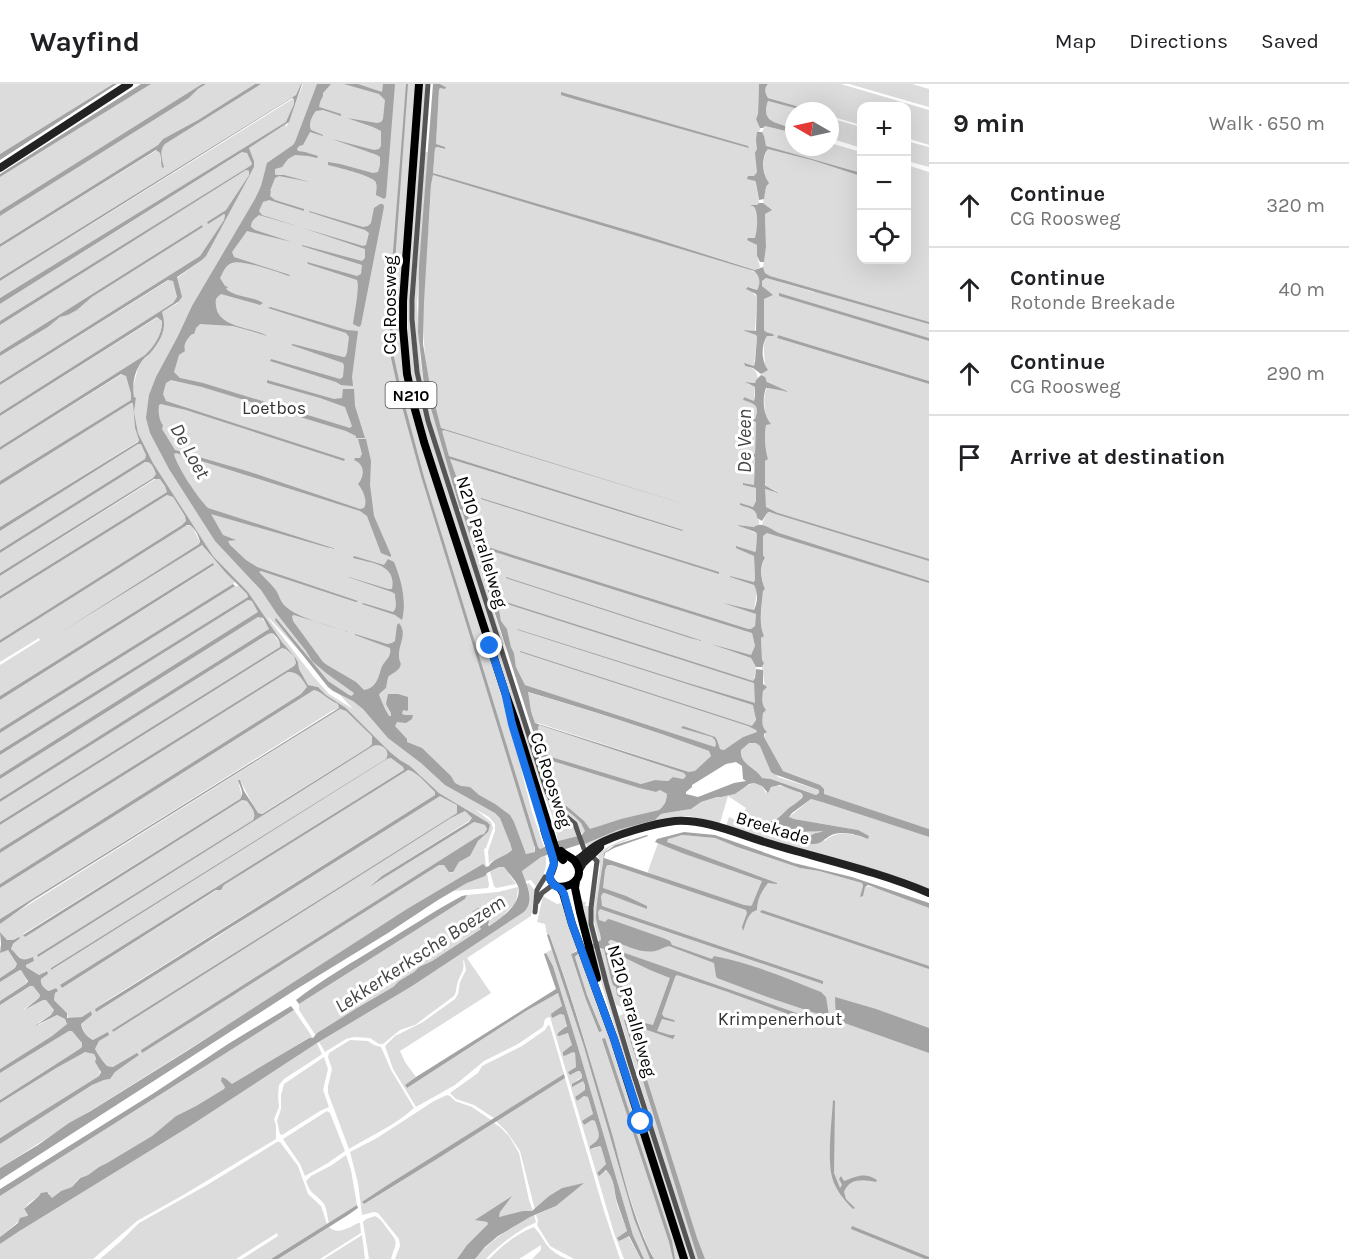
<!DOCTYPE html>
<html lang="en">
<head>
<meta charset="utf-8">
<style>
	body { margin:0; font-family:Karla,sans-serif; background:#f2f2f2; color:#202124 }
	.controls { position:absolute; right:18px; top:18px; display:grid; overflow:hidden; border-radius:12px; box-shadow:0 6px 24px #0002 }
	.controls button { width:54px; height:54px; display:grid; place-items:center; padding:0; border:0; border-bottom:2px solid #e0e0e0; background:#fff; color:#202124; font:30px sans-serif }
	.compass { position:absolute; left:785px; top:18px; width:54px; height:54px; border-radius:50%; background:#fff; box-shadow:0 6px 24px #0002; rotate:279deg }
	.stop { position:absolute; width:18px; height:18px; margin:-14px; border:4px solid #1a73e8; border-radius:50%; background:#fff }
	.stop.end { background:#1a73e8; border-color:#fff; box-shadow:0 2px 6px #0008 }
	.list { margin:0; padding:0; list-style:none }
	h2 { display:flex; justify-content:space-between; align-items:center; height:78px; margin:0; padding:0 24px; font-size:26px }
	h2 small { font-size:20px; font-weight:400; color:#757577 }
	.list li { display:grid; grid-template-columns:39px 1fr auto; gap:18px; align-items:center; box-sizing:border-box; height:84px; padding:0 24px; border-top:2px solid #e0e0e0 }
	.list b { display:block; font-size:22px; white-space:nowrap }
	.list p { margin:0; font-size:20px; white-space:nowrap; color:#757577 }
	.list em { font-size:20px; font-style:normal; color:#757577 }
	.icon { flex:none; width:33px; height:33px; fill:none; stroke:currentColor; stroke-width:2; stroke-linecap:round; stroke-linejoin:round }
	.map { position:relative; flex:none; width:929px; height:1175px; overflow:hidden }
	header { display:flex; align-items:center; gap:36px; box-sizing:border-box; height:84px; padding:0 30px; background:#fff; border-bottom:2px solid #e0e0e0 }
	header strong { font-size:28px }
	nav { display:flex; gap:33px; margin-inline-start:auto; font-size:21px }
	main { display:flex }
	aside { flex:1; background:#fff }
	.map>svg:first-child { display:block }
</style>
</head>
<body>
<header>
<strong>Wayfind</strong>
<nav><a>Map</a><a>Directions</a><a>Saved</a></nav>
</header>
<main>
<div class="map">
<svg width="929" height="1175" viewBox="0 0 929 1175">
	<rect width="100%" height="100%" fill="#fff"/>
	<!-- green -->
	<path fill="#dcdcdc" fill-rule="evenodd" d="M0 0H113L0 70Z
		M151 0H202L0 127V93Z
		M206 0H255L198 36 163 55 158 61 0 160V132L189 14 198 5Z
		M261 0H301L296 11 0 194V163L157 66 160 69V75L164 83C162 75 159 67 165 60Z
		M303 0H416L402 201 405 286 504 616 518 668 523 693 532 728 544 763 540 765 534 762 535 768 526 770 519 753 510 759 512 766 511 768 490 778 489 781 488 767 495 747V740L489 733 475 725 491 738 493 744 486 764 484 765 486 783C449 798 417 820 383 841 353 860 322 880 292 900 195 962 97 1022 0 1084V1060L92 1001 104 996 110 995 115 988 139 971 113 983 107 982C103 976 98 972 95 965L99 957 108 951 107 949 93 956C87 953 83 947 81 940L92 931 91 927 82 933 68 935 67 929 54 916 56 904 49 907C44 905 40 900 41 895L48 890 46 887 39 891 26 883V881L34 877 33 874 26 877 23 876 11 865 12 862 19 854 18 853 13 856H7L0 848V840L9 833 340 625 346 627 373 652 372 660 369 663 261 730 258 729 255 725 240 696 239 701 242 712 240 715 23 850 25 853 242 716 247 717C251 723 257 729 253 736L37 871 38 873 373 662C381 659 391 666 386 675L51 884V886L387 675 391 674 403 683 404 686 61 901 62 904 217 806H221L224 801 408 686C416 687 430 702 436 709L435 711 95 924 217 853 285 808 440 711 457 721V729L112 946 113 948 451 734 465 727 472 734 469 737 382 792 369 802 474 738 485 741 487 745 484 750 480 751 258 892 235 910 439 781H444L451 789 459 778 470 772 478 757 488 748 487 738 439 709 410 682 400 676 390 668 346 624 326 611 318 603 308 601 299 585 298 578 295 573 282 558 248 508 213 472 153 379 138 349 134 328 136 314H134L133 303 138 284 142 277 152 267 163 248 162 228 178 219 180 207 177 194 202 176 254 83V77L249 64 286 40V44ZM268 534H269L353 625 329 610 313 592Z
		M423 0H427L413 179 414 279 452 415 545 711C555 730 571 733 578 752L558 757 554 737 516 633 420 332 411 291 408 265 407 215Z
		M440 0H759L758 30 756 35 761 43 759 48H757V88L754 92H749L756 99 759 119 757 121H750L755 124 757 127V150L755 154H748L757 161V172L760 183 756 186 641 150 433 89 435 64 436 63 444 65V63L436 61 439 6 440 4 446 3Z
		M768 0H841L929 26V61L907 54 906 22H862L861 41 830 32V27H814L768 14C765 9 764 4 768 0Z
		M849 0H912L929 5V23Z
		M294 14 295 18 287 38 0 214V197Z
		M768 17 772 18 806 27H794V44C778 39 760 39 768 17Z
		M830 34 861 43V64L830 54Z
		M765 42 794 49V63H830V59L861 68 859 80 862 81V176H906L907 81 929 88V254L780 210V212L929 257V297L778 251 777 254 929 300V745L823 710 824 705 802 694 783 687 764 653 766 648C761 642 760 633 764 627L762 620V609L765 604 762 583 764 579 762 576 761 554 763 552C759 538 762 521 763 506L765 505C761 496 760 482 765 474L763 471V452L767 449 762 440 767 428 777 430 778 429 766 423 764 407 765 405 779 408 766 402 764 395 765 377 768 374C765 363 764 352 766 341L768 340C765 329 762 314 767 304H772C768 299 766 294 761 291 770 281 759 265 767 252H773V250L766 248 764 246V215L772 211 762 202V197L766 194 814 208 813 206 770 192 765 189 763 183 766 163 765 129 767 128 768 123 763 119 766 103 768 101C764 90 761 75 768 65 764 60 765 53 762 48Z
		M906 57 929 63V83L907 77Z
		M244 67 247 69 252 80 250 82 0 237V220Z
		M425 68H428L417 221 420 273 424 302 460 425H457L425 322 418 289 414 223Z
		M246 86 249 87V91L226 126 207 138 208 139 224 130 225 131 224 136 200 172 0 298V272L48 243 60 233 68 231 77 226 92 213 203 143 202 141 0 268V241Z
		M433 91 741 183C754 187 765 190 757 206L749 203 752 208 757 213 755 247 744 246 756 251 757 253 754 282 744 280 745 282C753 284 756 285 758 294L756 296 755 299 747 298 748 300 755 303 754 317 744 313 743 316C755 320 760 320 755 335L745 333V334L756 338 755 371 744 368 745 370 755 373 754 402 744 399 743 401 756 404V417L753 423 740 420V421C749 424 757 424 757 434L759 436V440L754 443 738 441 755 449 757 450 756 466 754 469 737 462 754 472 755 495 754 498 730 492V493L754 501 757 508 754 526 732 521 756 530 755 542 751 545 755 562 751 571 722 564 751 574 756 583 754 597 756 619 754 622 757 648 755 649 743 653 724 666 525 601 516 583 514 569 511 563 507 545 501 537 498 520 488 493 465 424 464 413 450 375 681 447 682 446 449 372C438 335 426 297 424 259 421 206 429 153 431 101Z
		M169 196 173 197 177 213 173 219 0 329V301Z
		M158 233 162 237C163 249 154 263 145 271L0 363V332Z
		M122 290 126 292 131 310V316L0 397V366Z
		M131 319H133V321L135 344 139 356 137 358 0 443V401Z
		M138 360H141L147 371 144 377 0 466V447Z
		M145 378C152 377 154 385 156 390L153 394 0 489V469Z
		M157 394C163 395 167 403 167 408L0 512V492Z
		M167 411 173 413 185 432 187 435 185 439 0 556V515Z
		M461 427H462L504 560H501L460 429Z
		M190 441 193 444 200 458 199 460 61 548 200 461 203 462 211 472 235 498 233 500 0 645V616L213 482 214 480 0 612V581L40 556 39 554 0 578V559L184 442Z
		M235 502H239L247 510 248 513 0 667V649Z
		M248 516 252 517 258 526V530L0 691V671Z
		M258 533H261L269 544 267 547 0 715V695Z
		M272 549 280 559V563L0 738V718L267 550Z
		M282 564H286L294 572 296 579 294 582 0 765V741Z
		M288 588C298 587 303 596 307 603L301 610 0 800V769Z
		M314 606C322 608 330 616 338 620L339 624 332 627 0 835V804Z
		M527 608C588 626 650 645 709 667L711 672 695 688H689L538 639H535L531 627Z
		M539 641 684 689 686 692 683 695 673 693 668 697 655 696 641 700 548 672 542 664 538 644Z
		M749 659H757L760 662 778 693 819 706V709L816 711 771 695 762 694C754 686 739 678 740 666Z
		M549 676 639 704 656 708 660 706 667 710C666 718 665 721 659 726L599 742 583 751 575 737 555 719 551 713 544 691 547 689 553 711 558 719 569 723 563 719Z
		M754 699 762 702 766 709 771 703C782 700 795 704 803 712 796 721 777 738 766 738L765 740 767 743 775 745 780 742 794 747 807 748 821 746 823 748 816 749 825 757C837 745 853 750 868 755L858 746 794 735 789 733 811 715 825 719 929 753V807L726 742 729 733 740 738 746 724 728 712 720 739 688 732 666 735 588 763 585 760 618 746 655 736 661 730 666 729 691 725 701 718 717 713H721L735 710 743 703Z
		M682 751 715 754 737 763 800 784 819 787 862 799 863 803C875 799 915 818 929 824V1175H701L636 976 694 1160 698 1175H694L619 932 623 930 621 923 616 921 609 901 600 863H603L601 856 599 857 593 835V827L600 783 598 771C607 762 617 758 630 754V755C608 764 604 761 602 786L605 777 649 791 648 787 658 759 675 752Z
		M545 771C549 782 542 794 537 804L531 796 525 797 522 787 538 774Z
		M499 783H504L516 800 496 804 494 802 490 788Z
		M487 789 489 801 488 804 454 807 467 799 484 792Z
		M529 799 535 807 531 832 467 874 491 909 400 967 405 978 416 993 405 1001 407 1004 526 927 558 909 562 922 560 924V930L564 931 567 940 564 945 559 948V952L566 949 570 950 572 961 570 964 575 969C575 974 576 978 576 983L568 988 572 990 578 987H580L582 991V994L578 995 572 1002 583 997 585 1001V1006L575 1013 577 1017 584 1012 588 1013 593 1030 583 1037 584 1041 592 1036 595 1037C596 1041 601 1050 599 1054 599 1058 594 1061 593 1065L600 1062 601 1063 606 1080 597 1089 608 1087C614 1095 614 1105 616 1115 617 1125 624 1136 627 1147L618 1154 628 1152 641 1175H624L614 1149 550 933C543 934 545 938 543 943L518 960 484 977 455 1001 416 1023 393 985 385 962 395 952 423 938 455 915 458 910 460 898 466 886 464 876 463 877C465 886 461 889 458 897 456 902 457 907 454 912L415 941 400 946 383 960H379L370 954 354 953 346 955 325 968 319 958 480 857 524 828C533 819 531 810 526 800Z
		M518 803 517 813 515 820 506 828 502 834 488 842 490 836 489 828C484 822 478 824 472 828L482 844 432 877 419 883 414 888 399 897 393 903 357 924 317 949 316 952 299 926V920L454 822 465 815 467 811 498 808Z
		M543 812 557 820 561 819 577 866 571 870 585 913 602 946 587 911 575 873 578 869 603 934 681 1175H654C635 1138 624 1092 612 1053 593 985 574 916 549 850L547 851 545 840 537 838Z
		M583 816V818H586L585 822H589V837L690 1175H686L603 905 580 817Z
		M552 865 584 963 634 1135 650 1175H644L633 1151 577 960 553 882 546 869Z
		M6 866H8L17 880 15 884 0 894V869Z
		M22 886 27 895 26 900 0 917V898L18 887Z
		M30 902H33L40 911 39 914 24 925V926L43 916H46L54 926 51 931 38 939 39 941 57 931 65 935 67 940 52 952 0 985V921Z
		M294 926 313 954H308L232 1001 221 997 225 1003 224 1005 196 1022 176 1032 152 1052 107 1079 99 1083 88 1091 79 1094 72 1103 59 1108 54 1114H51L49 1109C39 1112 28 1117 24 1126L28 1131 27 1132 19 1137 0 1153V1112Z
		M548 941 550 942 564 990 494 1034 474 1021 456 1015 450 1009 478 989 482 982 522 962 545 946Z
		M72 946 82 959V963L78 966 0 1016V989L69 947Z
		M350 956 368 957 374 961 381 963 391 986 414 1024C396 1041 370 1052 349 1065L328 1009V1002L332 985 328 973 329 969Z
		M317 959 322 970 321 971 284 995 279 1001 278 1012 279 1023 274 1035 276 1042V1055L185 1110 137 1137 93 1175H0V1160L18 1148 187 1044Z
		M87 968 94 970 96 974 95 978 100 986 99 992 0 1054V1019L58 983 81 969Z
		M324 973 328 985 323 1006 329 1023 320 1027 282 1051 280 1050 277 1037 281 1025V1011L284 1000Z
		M565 994 604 1127 620 1175H574L550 1162 537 1141 538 1136 536 1131 556 1122 582 1100 562 1104 549 1112 535 1126 520 1067 507 1048 496 1037Z
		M447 1011 450 1012 455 1017 472 1023 491 1036 389 1100 362 1119 364 1120 437 1075 494 1039 500 1043 509 1052 519 1069 529 1116 533 1127 499 1133 500 1128 510 1113 476 1136 487 1138 488 1140 467 1161 457 1175H395L400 1162 399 1155 378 1129 374 1128 362 1131 358 1099 350 1068 377 1054 434 1017Z
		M327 1027 330 1029 345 1067 328 1079 305 1092 300 1080 283 1055Z
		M277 1058H280L298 1082 308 1110 321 1122 327 1140 271 1175H242L278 1152 277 1149 236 1175H100L120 1158 139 1139 207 1101Z
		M346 1071 351 1086 357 1121 329 1139C327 1132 327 1125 324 1120 316 1109 311 1112 306 1097L311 1092 332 1081Z
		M534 1131 536 1138C532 1141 527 1142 523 1145 509 1154 497 1163 486 1175H475C490 1156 513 1142 534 1131Z
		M375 1132C381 1135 382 1138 386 1143 399 1160 397 1155 391 1175H369L363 1138 366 1135Z
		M358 1139H360L361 1149 320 1175H278L329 1143C337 1151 349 1144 358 1139Z
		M534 1143C548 1159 544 1165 567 1175H532L541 1166V1161L519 1175H489C501 1162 518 1149 534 1143Z
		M362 1151 365 1175H324Z"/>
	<!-- water -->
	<path fill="#a3a3a3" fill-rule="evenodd" d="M113 0H117L0 76V70Z
		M141 0H151L0 93V90Z
		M202 0H206L198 5 189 14 0 132V127Z
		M255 0H261L165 60C159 67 162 75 164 83L162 84 160 69 156 66 0 163V160L158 61 163 55 198 36Z
		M301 0H302L289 38 249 64 254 77V83L206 172 202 176 177 193 182 213 178 218 162 228C167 244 162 254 152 267 149 271 145 273 142 277 134 288 132 301 134 313L136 314 134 328 138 349 153 379 213 472 248 508 282 558 295 573 298 578 299 585 308 601 318 603 326 611 346 624 390 668 400 676 410 682 439 709 487 738 490 741 488 748 478 757 470 772 459 778 453 788H449L444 781H439L142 969 141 966 480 751 484 750 487 745 485 741 474 738 369 803 382 792 469 738 472 734 465 727 451 734 113 948 112 946 457 729V721L440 712 96 928 95 925 435 711V708C428 701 416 687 408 686L224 801 221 806H216L62 904 60 901 404 686 403 683 391 674 387 675 51 886V884L386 675C391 666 381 659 373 662L38 873 37 871 253 736C257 729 251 723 247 717L242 716 25 853 23 851 240 715C245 709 240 703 238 696H240L244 707 258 729 262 730 369 663 372 660V652L346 627 340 625 32 817 0 840V835L339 624 338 620C330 617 322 608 314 606L0 804V800L301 610 307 603C303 596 298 587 288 588L0 769V765L294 582 296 579 294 572 286 565 282 564 0 741V738L280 563C281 557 276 552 272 549L268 550 0 718V715L269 545 263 534 258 533 0 695V691L258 528 252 517 248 516 0 671V667L248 513 247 510 226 489 202 461 61 548 199 460 200 458C199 452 195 445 190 441H187L0 559V556L182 441 186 437 185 432 173 413 167 411 0 515V512L167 408 165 402 160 395H154L0 492V489L153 394 156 390C154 385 152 377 145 378L0 469V466L145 375 146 371 141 360H138L0 447V443L138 358 139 356 135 344 133 321V319H131L0 401V397L131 316V310L126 292 121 290 0 366V363L145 271C154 263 163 249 162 237L157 233 0 332V329L173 219 177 213 173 197 168 196 0 301V298L200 172 224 136 225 131 224 130 208 140 207 138 226 126 249 91V87L246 86 0 241V237L250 82 252 80 247 69 242 68 0 220V214L286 38 294 20V15L292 14 0 197V194L296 11Z
		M317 0H331L323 9V12L320 18 319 23 341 30V32L323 26 316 27C312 32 308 40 311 46L323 51V52L310 48 303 61 299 62 297 65 298 67 305 68 318 72 317 74 308 72 295 71 288 75 282 83 275 85V90L276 91H284L310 98 279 92 275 94 270 107H271L270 112 275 116 304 125V127L269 116 263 118 259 127 262 131 300 143 259 131C254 135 251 137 251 143L255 146 292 158 247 147 232 168 234 173 237 174 290 191 289 192C277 188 241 175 232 179 225 181 223 189 220 194L225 202 228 203 226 205C237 214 252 212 263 219L260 221 221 210C216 214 215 215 216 222 218 244 252 243 268 252L233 242 200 240 196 244 194 250H192C187 255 183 260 185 267L179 271 174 288 180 294 203 299 350 344 352 342 345 323 320 314 267 299V296L334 315 342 314 343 305H354L355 322 365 354H356V352L346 347 202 303 171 296 166 299 163 310 166 317 345 375 344 377 186 326 161 320 159 321C158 327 159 337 163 341L162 345 175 366 247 387 360 425 364 424C368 417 363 406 358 400 365 392 365 380 354 376L355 374H360L362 370 358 355H366L371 377 370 401 374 432 391 471V473L381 469 367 432 360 427 176 369 174 370C177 383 198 414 208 424L336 465 326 463 211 430 223 451 236 456 228 457 230 461 246 476 257 483 358 517 356 518 261 487 259 488C264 493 270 499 275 505 279 510 280 517 284 521 298 535 331 542 349 548L294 531 292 532 293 537 323 578 327 581 356 598 364 606C376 604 378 595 381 585 384 576 392 574 390 564L355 551V550L387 560 392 559 395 557 397 541 399 539C408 550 398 560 399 573 399 578 402 578 400 583 398 587 391 590 388 593L386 604 380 609 379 611 385 625 389 632H391V629L386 620 388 610H398L408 613V626L407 627 403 626 402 630 405 631H413L412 635 406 639 397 638 395 642 407 655V658L422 664 451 692 455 699 461 702 470 703 479 711 495 720 510 731 514 738 526 770 535 768V764L421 392 401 319 404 318 424 393 538 763 540 765 558 757 582 751 585 747 581 739 574 732 558 719 551 703 462 427 460 425 424 301 418 248 419 182 433 0H440L446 3 445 5 440 4 439 6 436 60 445 63V65L437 63 435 64 433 89 641 150 755 186 763 183 765 189 770 192 929 238V240L766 194 762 197V202L773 211 764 215V246L766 248 773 250 774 252H767C761 261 761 277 768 286L761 290 753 284 745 282 744 279 754 282 755 278 757 253 756 251 745 247 744 246 756 247 757 213 756 210 746 205 748 203 757 206C761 199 760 192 754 187L433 91 431 101 424 218 423 260 430 302 441 344 700 425 444 346 442 347 449 372 683 446 682 447 450 375 462 408 474 411V413L465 412V424L478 460 748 545H751L755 542 756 530 723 519 754 526C758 517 758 509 754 501L730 493V492L754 498 755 495 754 472 736 464V462L755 468 756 466 757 450 755 448 739 442 738 441 754 443C762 437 770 445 779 449L929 497V499L767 449 763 452V471L765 474C759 482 761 496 765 505L763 507C762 520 758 540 764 552L761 554 762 576 764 579 762 583H756L751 574 711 560 751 571 755 562 752 549 479 463 488 493 498 520 501 537 507 545 511 563 514 569 516 583 525 601 715 663 716 660 715 656 712 653 681 644 683 642 715 653 717 656 720 665 724 666 743 653 757 648 756 646 748 642 520 568V567L752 642 756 636 753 621 518 546 517 545 688 599 755 619 754 599 507 520 506 518 753 597 755 594 756 585 763 586V600L767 603 763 607C762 614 761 620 766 626L763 629C762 636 761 643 767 648L764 650V653L783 687 820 701 824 705V710L929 745V753L825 719 811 715 792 729 789 733 794 735 858 746 869 752 868 755C858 751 845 747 834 750 825 753 822 761 811 760L809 758C808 748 818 750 823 747L800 748 780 742 775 745 766 743 765 740 766 738C778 737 781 731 789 724 793 721 798 718 802 714L803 712 801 709 780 701 771 703 768 709 762 702 754 699 749 700 735 710 721 713H717L701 718 691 725 666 729 661 730 655 736 618 746 585 760 584 759 541 773 522 787C526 801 536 816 524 828L412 902 317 959 187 1044 18 1148 0 1160V1153L18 1139 20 1134 27 1132 28 1131 24 1125 39 1112 41 1109 47 1108 52 1114 61 1107 72 1103 80 1094 88 1091 99 1083 107 1079 152 1052 176 1032 196 1022 224 1005 225 1003 221 997 222 993 226 995 232 1000 309 954H313L317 949 357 924 393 903 399 897 414 888 419 883 432 877 481 845 472 828 478 824 487 825 491 831 488 841 489 842C501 835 523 819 518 802 515 795 508 789 504 783H499L487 789 485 792 467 799 438 816 388 849 295 906 0 1096V1084L38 1061 69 1039 89 1028 187 967 407 825 483 780 486 783 489 782C493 774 505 773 512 766L510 759 500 734 495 729 445 701 421 679 388 654 363 625 353 617 333 607 328 603 275 536 276 534 328 597 349 611 352 612 354 609 326 589 312 577 306 567 277 530 261 506 215 457 169 385 150 349 146 334 149 311 156 293 178 252 192 222 255 115 261 102 267 79 293 61 295 58ZM528 608C589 626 650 645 709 667L711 672 695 687 689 688 535 639 531 627ZM539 641 684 689 686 692 683 695 673 693 668 697 655 696 641 700 548 672 542 664 538 644ZM749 659H756L760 662 771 688 774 690 819 706V709L816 711 771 695 762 694C756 684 739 680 741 666ZM549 676 639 704 656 708 660 706 667 710C666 718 665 721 659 726L621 735 590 745 584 737 563 719ZM736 678 742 682 743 695 746 697 734 699 698 713 686 710V708L692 703V701L726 680Z
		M344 0H358L382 8 383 0H395L386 113 384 115 376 111C376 107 378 101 375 97 369 91 337 83 328 81V78L340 80 373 89 378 88 380 81V73L377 71 332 55 374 66 379 65 381 62V47L373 43 347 34 377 39 381 38 383 35 385 16 379 10Z
		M406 0H408L392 218 393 269 403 314H400L391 274 389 220Z
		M759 0H768C764 4 765 9 768 14L814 27H806L768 17C760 39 778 39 794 44V49L765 42 763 44H760L756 35 758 30Z
		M561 8 748 62 749 64 574 15 561 11Z
		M757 48H762L764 52 766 62 861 89V92L812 76 768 65C761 73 762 90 769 99L766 103 764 115 759 116 756 99 755 97 747 95 748 92H754L757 88 755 69 757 65 756 56Z
		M759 119H763L772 126 765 130 766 163 764 178H760L757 172V161L747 156 748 154H755C757 148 759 128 754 123 753 122 751 122 750 121H757Z
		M380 120H383L384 123 361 241 359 243 353 240C354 231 360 203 357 196L308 180 307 178 357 192 361 190 362 181 302 162V161L362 177 365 174V165L303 144 363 162 366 161 369 149 365 146 309 128V127L363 143 368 142 371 139 374 124Z
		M202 141 203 143 92 213 77 226 68 231 60 233 48 243 0 272V268Z
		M779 209 929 254V257L779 212Z
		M270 223 347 246 358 247 352 293 353 302 341 301 336 298 270 277 271 275 340 295 343 293 344 282 343 279 291 261 293 260 343 273H345L347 269 349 253 346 249 268 224Z
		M778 251 929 297V300L777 254Z
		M761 291 765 293 767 298 789 308 769 304H766C762 314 763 331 771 340L766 341C764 352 765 364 768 375L765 377V401L766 402 779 409 765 405 766 423 778 429 929 475V477L769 428 767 429 762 437 757 434C757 424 748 424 740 421V419L753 423 756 417V404L743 401V399L754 401 755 373 745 370 744 368 755 370 756 338 745 334 755 335C760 321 755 320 743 316L744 313 754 317 755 312V303L745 298 755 299 756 296Z
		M481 414 719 488V490L481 415Z
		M354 472 384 481 388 475 394 478C401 495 407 518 402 536L395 531 362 520 363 519 393 528C398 524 395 516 395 510L392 508 348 493H349L388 505H392C397 480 371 479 353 474Z
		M213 479 214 481 0 616V612Z
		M506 493 703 557 690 554 506 494Z
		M233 500 235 502 0 649V645Z
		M684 748 715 751 794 779 852 793 929 819V824L868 801 865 803 863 812 860 813 863 802 862 799 819 787 800 784 737 763 715 754 682 751 668 755 667 758 777 799V800L768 799C762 806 757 816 757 826 748 828 746 839 743 847L742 843 747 829 746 826 627 786 612 781H607L605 786 603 804 626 812 647 822V825L605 809H603L601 812 602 822 823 897V900L600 825 598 828 599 836 605 838 608 835 612 836 663 854 670 857 672 861 712 875 714 872C751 879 786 894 821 908L826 913 829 932 827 933 773 915 717 894 716 892 714 879 669 862C664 863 660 866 655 867 642 870 624 861 612 856H610L608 858 612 864 619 867 831 941V943L807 937 728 908 677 891 675 893 662 930 664 933 674 936 675 938 662 935 657 947 670 951H675L673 955 633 941 630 942 697 1154 705 1175H698L624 936 626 935 653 941 670 894 650 886 617 870H612L613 886 616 896 622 900 623 905 621 914 617 911 616 903 613 901 611 895 604 865C597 862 579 867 575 873L587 911 602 947 599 948 585 913 571 870 601 856C601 848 596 841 596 832 597 811 602 790 604 769L615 761 647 751 648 752 614 764 605 769 604 774 744 821 751 822 752 821 762 797 682 769 655 758 657 755Z
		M467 811 465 815 454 822 299 920 296 916C323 895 353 878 382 860 409 844 434 827 462 812Z
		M762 826 929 882V885L762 829 760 828Z
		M0 848 7 856H13L19 853 20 854 13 860 11 865C20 873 20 879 33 873L34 877 26 881V883L39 891 47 887 48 890 41 895C40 900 44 905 49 907L56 904 58 907 55 909 54 916 67 929V934L82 933 91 927 92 931 81 940C82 947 87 953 93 956L108 948 109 951 99 957 95 965C98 971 102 976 107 982L113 983 137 969 139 971 115 988 110 995 104 996 92 1001 0 1060V1054L99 992 101 988 95 978 96 974 94 970 85 968 58 983 0 1019V1016L78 966 82 963V959L72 947H69L0 989V985L52 952 67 940 65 935 57 931 35 942 51 931 54 926 46 916H43L24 926 39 914 40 911 33 902H30L0 921V917L26 900 28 897 21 886 18 887 0 898V894L15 884 17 880 8 866 0 869 1 860Z
		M549 850C573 915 592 983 612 1050 623 1090 634 1138 654 1175H650L634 1135 584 963 547 851Z
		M546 869 553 882 577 960 633 1151 644 1175H641L629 1152 619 1157 617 1154 627 1147C624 1137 620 1128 617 1118 614 1108 615 1094 606 1086L599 1092 597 1089 606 1080 601 1063 600 1062 590 1065V1062C603 1054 599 1050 595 1037L592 1036 584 1041 582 1037 593 1030 588 1013 584 1012 577 1017 575 1013 585 1006V1001L583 997 572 1003V1000L582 994V991L580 987H578L570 991 568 988 576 983 575 969 573 968 564 972 563 971V968L572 961 568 949 559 952 557 951 559 948 567 942 564 931 560 930 552 934 551 930 562 922 558 909 526 927 407 1004 405 1001 416 993 556 905 544 870Z
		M835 913 876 925 929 944V969L836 936Z
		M291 922 294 926 0 1112V1105L154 1009 228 960Z
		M605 954 672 1157 675 1175H673L669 1158 602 955Z
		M564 990 565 994 437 1075 364 1120 362 1118 389 1100Z
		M833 1016 835 1017 834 1089 840 1104 842 1101 839 1095 841 1092 844 1097C857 1092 865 1088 877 1096L876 1098C863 1095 849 1094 844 1108L846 1115 855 1124 853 1125C844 1116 835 1105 832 1093 827 1074 832 1036 833 1016Z
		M584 1099 556 1122 530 1133 498 1152 485 1163 475 1175H457L467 1161 488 1140 487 1138 475 1136 512 1112 500 1128 499 1133 523 1127H532L549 1112 562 1104Z
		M357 1121 358 1124 348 1131 278 1175H271Z
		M852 1142 929 1173V1175H925L851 1145Z"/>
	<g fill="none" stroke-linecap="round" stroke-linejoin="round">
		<!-- minor -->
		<path stroke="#555" stroke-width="5" d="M428 0 412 216V235L417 288 428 337 547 708 555 723 575 740 584 765 597 777 591 824V840L607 902 631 982 693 1175
			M537 818 542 809 550 803
			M535 828 537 806 545 793"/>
		<!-- secondary -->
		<path stroke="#222" stroke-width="8" d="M0 84 129 0
			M575 777C583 773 588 766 597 761 613 751 656 739 675 737 707 735 738 750 768 759 821 775 877 787 929 809
			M579 786 583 779 600 763"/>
		<!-- primary -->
		<path stroke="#000" stroke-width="8" d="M419 0 403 217V244L407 290 414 322 424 358 505 608 515 636 554 760 558 771 563 776
			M544 745C546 753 554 773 554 779 553 790 544 792 556 802 569 806 586 794 576 779 573 773 565 772 561 767
			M576 797 575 804 580 828 597 894
			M559 803 563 809 572 840 614 955 684 1175"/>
	</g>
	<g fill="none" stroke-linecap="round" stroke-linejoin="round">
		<!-- route -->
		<path stroke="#1a73e8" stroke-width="8" d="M490 562 505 608 512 640 553 774 554 780 550 790V795L554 801 561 805 564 810 572 840 614 955 641 1038"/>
	</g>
	<g text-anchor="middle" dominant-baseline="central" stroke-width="6" stroke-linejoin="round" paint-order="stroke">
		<!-- shield labels -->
		<rect fill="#fff" stroke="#4c4c4c" stroke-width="1.5" x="385.5" y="298" width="51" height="26" rx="4.5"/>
		<g font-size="16" font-weight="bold" fill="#000">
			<text x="411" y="311">N210</text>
		</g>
		<!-- street labels -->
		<g font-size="18" fill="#000" stroke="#fff">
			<text transform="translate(390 221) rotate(-90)">CG Roosweg</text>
			<text transform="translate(482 458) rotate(73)">N210 Parallelweg</text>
			<text transform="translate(551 696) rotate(72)">CG Roosweg</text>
			<text transform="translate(773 744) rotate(17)">Breekade</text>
			<text transform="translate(632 927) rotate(74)">N210 Parallelweg</text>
		</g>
		<!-- park labels -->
		<g font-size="18" fill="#333" stroke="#fff">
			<text x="274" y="324">Loetbos</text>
			<text x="780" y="935">Krimpenerhout</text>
		</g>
		<!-- water labels -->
		<g font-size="20" font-style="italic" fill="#444" stroke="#fff">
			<text transform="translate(744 357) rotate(-90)">De Veen</text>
			<text transform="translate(190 367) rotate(61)">De Loet</text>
			<text transform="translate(420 870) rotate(-33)">Lekkerkerksche Boezem</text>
		</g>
	</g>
</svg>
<div class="controls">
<button>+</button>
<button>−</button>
<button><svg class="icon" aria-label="locate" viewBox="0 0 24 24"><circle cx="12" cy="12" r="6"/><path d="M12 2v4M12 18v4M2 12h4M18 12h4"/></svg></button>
</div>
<svg class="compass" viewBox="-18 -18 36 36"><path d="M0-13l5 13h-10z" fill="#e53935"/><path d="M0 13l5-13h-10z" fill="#757577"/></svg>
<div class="stop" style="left:641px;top:1038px"></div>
<div class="stop end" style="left:490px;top:562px"></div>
</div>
<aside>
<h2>9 min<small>Walk · 650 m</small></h2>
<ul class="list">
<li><svg class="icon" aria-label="ahead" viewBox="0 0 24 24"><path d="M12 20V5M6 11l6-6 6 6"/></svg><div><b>Continue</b><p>CG Roosweg</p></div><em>320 m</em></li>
<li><svg class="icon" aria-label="ahead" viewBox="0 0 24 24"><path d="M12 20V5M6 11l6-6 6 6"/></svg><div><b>Continue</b><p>Rotonde Breekade</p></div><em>40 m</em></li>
<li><svg class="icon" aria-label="ahead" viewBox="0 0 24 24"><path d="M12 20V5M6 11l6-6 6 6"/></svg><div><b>Continue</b><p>CG Roosweg</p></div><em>290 m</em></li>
<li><svg class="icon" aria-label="arrive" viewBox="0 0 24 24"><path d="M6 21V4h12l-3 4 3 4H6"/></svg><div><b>Arrive at destination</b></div></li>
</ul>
</aside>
</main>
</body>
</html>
